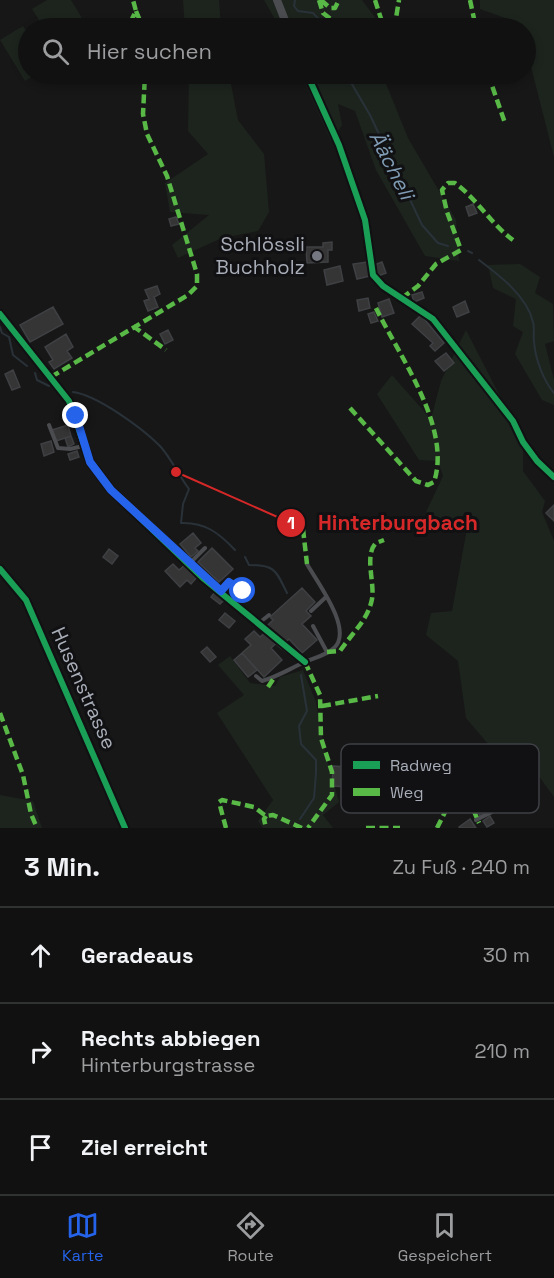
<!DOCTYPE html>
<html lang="de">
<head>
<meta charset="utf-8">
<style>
	body { margin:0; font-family:"Space Grotesk",sans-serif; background:#1e1f1f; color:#f1f3f6 }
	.stop { position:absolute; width:18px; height:18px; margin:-14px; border:4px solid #2563eb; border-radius:50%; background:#fff }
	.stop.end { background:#2563eb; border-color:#fff; box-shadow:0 2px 6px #0008 }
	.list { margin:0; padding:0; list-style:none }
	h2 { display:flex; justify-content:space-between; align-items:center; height:78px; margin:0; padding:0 24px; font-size:26px }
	h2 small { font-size:20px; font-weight:400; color:#9c9d9f }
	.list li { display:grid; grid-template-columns:39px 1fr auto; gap:18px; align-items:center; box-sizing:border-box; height:96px; padding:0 24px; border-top:2px solid #303131 }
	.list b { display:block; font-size:22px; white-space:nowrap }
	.list p { margin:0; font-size:20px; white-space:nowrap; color:#9c9d9f }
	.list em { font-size:20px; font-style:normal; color:#9c9d9f }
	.icon { flex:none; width:33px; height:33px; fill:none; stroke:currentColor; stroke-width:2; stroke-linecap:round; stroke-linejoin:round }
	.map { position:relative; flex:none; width:554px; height:828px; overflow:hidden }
	.search { position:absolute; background:#111; box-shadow:0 3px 9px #0003; left:18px; right:18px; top:18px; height:66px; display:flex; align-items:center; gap:15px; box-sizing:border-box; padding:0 21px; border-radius:33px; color:#9c9d9f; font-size:22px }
	.sheet { height:366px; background:#111 }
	nav { display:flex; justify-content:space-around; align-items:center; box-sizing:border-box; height:84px; border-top:2px solid #303131; background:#111; font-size:16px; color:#9c9d9f }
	nav a { display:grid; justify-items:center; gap:3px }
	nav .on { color:#2563eb }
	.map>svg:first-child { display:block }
</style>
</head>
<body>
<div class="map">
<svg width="554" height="828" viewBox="0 0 554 828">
	<rect width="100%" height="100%" fill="#171717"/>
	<!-- green -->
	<path fill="#1d241e" d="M47 0H71L88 28H44L32 9Z
		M183 0H219L221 28H185Z
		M264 0H362L380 24V28H280Z
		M480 0H554V157L526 47V28H521L519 23 480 9Z
		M23 26 28 34V74H36L25 81 0 40Z
		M189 74H229L238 120 264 154 269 212 258 231 222 238 178 258 172 245 209 215 170 212 165 183 208 154 188 131Z
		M301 74H382L408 138 456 220 459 261 425 256 376 170 355 111 338 104 342 125 331 141Z
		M520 264 540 277 535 293 553 304 554 341 545 344 554 380V405L542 400 515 354 523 332 513 326 516 299 493 288 488 265Z
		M466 330 507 410 523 451V471L545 501 542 512 554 541V797L520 750 494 751 466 718 458 661 426 635 431 613 452 611 470 512 439 528 426 512 443 476 438 461 419 460 377 394 392 375 431 419 441 381Z
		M230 656 250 683 275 686 280 677 303 670 316 702 325 753 339 802 323 815 333 828H263L258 821 273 800 217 713 244 695 218 665Z
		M0 795 33 801 42 828H0Z"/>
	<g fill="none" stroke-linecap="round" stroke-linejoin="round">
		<!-- stream -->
		<path stroke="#2a3239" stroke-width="2" d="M295 0 294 6 298 11 313 13 326 27
			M346 74 370 115 422 225 438 243 448 246
			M468 251 472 253
			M479 260C499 275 527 296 533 322 535 328 533 335 534 341 535 358 543 380 554 393
			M0 327 2 333 9 337 13 355 27 366
			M35 373 37 380 49 386
			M73 392C97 395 142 428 160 446 171 458 179 476 189 489L183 504 181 523C205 522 219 533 235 550
			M245 557 249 565C276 565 276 571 287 593
			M300 819 314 798 316 773V760L301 744 299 726 307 711 301 675"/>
	</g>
	<!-- building -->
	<path fill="#353536" stroke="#3f4043" stroke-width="1.5" d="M473 204 477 213 469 216 466 207Z
		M176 217 179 224 171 226 169 219Z
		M332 242V250H328V262L307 263 306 247H323V243Z
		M367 262 370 276 357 279 353 264Z
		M382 262 386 273 378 276 374 265Z
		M340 266 343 281 327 285 324 270Z
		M157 286 160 294 154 297 158 307 148 311 144 301 149 299 145 290Z
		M422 292 424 298 414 302 412 295Z
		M368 298 370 308 359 311 357 300Z
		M389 299 394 313 382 317 378 303Z
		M465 301 469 312 457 317 453 307Z
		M53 307 63 324 30 342 20 325Z
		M374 312 378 321 371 323 368 314Z
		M421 315 444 343 435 351 430 346 433 343 412 324Z
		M168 330 173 340 165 344 160 334Z
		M66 334 73 347 67 351 72 358 54 369 49 362 53 360 45 347Z
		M446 353 454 363 444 371 435 361Z
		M13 370 20 387 12 390 5 374Z
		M68 425 71 436 56 441 52 430Z
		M71 436 74 444 68 447 65 438Z
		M51 441 54 452 44 456 41 444Z
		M77 451 79 457 70 460 68 454Z
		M554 505V521L546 513Z
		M193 533 201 543 195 548 198 551 191 557 180 544Z
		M212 548 233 569 219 582 198 562Z
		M109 549 118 556 112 564 103 557Z
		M173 564 179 570 185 565 197 577 191 584 187 580 180 587 165 571Z
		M302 588 315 602 306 611 311 616 302 624 317 640 302 653 289 639 285 643 281 639 271 648 282 660 264 677 242 653 251 645 245 639 254 631 260 637 270 628 267 626 273 620 270 617Z
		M215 592 224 600 220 604 211 597Z
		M225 613 235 621 229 628 219 620Z
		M207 647 216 657 210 662 201 652Z
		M242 653 257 670 248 677 234 660Z
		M333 766 348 767V787L332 786Z
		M487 800 492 808 480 816 475 807Z
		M490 816 494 823 487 827 483 821Z
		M470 819 476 828H460L459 827Z"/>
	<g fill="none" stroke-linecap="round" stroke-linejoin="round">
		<!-- street-tunnel -->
		<path stroke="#343537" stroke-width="8" stroke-dasharray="8 4" stroke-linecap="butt" d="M266 629 280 643"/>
		<!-- lane -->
		<path stroke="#4b4c50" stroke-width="4" d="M49 425 58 448 70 449 83 446
			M190 563 205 548
			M221 591 229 582 243 591
			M311 611 326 597
			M259 623 269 615
			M313 626 327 652
			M256 676 262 681C277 677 291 668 305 662 314 658 327 655 334 648 354 630 317 582 307 564
			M476 820 492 812"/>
		<!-- street -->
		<path stroke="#4b4c50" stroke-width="8" d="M277 0 288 28
			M307 74 339 145 365 220 373 275 383 286 433 319 513 421 523 442 537 461 554 477
			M0 314 69 401 90 462 111 490 204 579 266 629
			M0 569 26 600 125 828
			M280 643 305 662"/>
		<!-- quiet -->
		<path stroke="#58b947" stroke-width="4.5" stroke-dasharray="9 4.5" stroke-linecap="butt" d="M319 0 323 13 332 20 335 28
			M321 0 330 8H335L339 0
			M375 0 384 28
			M470 0 476 28
			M136 11 143 28
			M118 28 131 21 136 11 133 0
			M392 28 395 24 399 0
			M488 74 505 123
			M402 298 418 286 436 264 461 250 447 212 442 190 448 183H455C478 200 490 223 513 240
			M133 326 166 350
			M51 377 188 295 197 286V274L167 176 147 134 143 114 145 74
			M350 408 416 481 428 485 434 482C452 427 399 356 376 308
			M303 529 307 564
			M327 652 340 651C352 633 368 620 372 599 375 583 364 555 376 543L384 540
			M305 662 320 695 321 738 332 772V795L308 828
			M268 687 274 678
			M322 706 378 696
			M0 713 23 775 31 814 37 828
			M474 791 492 788 503 803
			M266 816 264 819 266 828
			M226 828 219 802 222 800 254 807 266 816 273 815 302 828
			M366 828H400
			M437 828 456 790 464 786 474 791 473 809 479 823"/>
		<!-- cycleway casing -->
		<g stroke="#111113" stroke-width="10">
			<path id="cycleway" d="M307 74 339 145 365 220 373 275 383 286 433 319 513 421 523 442 537 461 554 477
				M0 314 69 401 90 462 111 490 204 579 305 662
				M0 569 26 600 125 828"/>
		</g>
		<!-- cycleway -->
		<use href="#cycleway" stroke="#1a9f57" stroke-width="6"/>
	</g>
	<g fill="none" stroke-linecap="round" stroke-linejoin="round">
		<!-- route -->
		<path stroke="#2563eb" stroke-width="8" d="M76 416 90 462 111 490 221 591 229 582 243 591"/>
	</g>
	<!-- markers -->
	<circle fill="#757880" stroke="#111113" stroke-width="2" cx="317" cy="256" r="6"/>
	<g text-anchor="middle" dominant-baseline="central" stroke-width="6" stroke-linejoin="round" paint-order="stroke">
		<!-- poi labels -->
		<g font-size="20" fill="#a8adb8" stroke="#111113" text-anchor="end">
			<text x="305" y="244">Schlössli<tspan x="305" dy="23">Buchholz</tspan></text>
		</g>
		<!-- street labels -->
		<g font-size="20" fill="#a8adb8" stroke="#111113">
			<text transform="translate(84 688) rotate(66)">Husenstrasse</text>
		</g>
		<!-- water labels -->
		<g font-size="21" font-style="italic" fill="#7f9bb3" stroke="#111113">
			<text transform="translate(392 165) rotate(63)">Äächeli</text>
		</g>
	</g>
	<!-- legend -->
	<rect x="341" y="744" width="198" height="69" rx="9" fill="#111113" stroke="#3e4045" stroke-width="1.5"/>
	<rect x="353" y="761" width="27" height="8" fill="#1a9f57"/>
	<rect x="353" y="788" width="27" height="8" fill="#58b947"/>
	<g font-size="16" fill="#a8adb8">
		<text x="390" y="771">Radweg</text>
		<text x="390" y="798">Weg</text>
	</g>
	<!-- callouts -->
	<path fill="none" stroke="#d62828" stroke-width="2" d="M176 472L291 523"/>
	<g fill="#d62828" stroke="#111113" stroke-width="2">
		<circle cx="176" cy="472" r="6"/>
		<circle cx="291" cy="523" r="15"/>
	</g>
	<g font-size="18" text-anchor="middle" font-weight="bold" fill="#fff">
		<text x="291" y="529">1</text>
	</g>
	<g font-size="21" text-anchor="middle" font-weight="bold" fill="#d62828" stroke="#111113" stroke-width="6" stroke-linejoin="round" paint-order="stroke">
		<text x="398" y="530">Hinterburgbach</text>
	</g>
</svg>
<div class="stop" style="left:243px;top:591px"></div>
<div class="stop end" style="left:76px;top:416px"></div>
<div class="search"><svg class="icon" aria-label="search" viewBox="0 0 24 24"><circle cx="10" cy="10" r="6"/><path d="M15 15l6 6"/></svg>Hier suchen</div>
</div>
<section class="sheet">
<h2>3 Min.<small>Zu Fuß · 240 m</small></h2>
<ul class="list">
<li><svg class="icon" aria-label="ahead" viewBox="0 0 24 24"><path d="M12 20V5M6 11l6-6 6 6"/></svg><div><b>Geradeaus</b></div><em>30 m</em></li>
<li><svg class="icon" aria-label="right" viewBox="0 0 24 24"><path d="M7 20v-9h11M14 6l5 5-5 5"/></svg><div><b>Rechts abbiegen</b><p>Hinterburgstrasse</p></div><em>210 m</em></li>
<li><svg class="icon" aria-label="arrive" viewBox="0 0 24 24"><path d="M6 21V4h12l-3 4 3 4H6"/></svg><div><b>Ziel erreicht</b></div></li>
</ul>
</section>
<nav>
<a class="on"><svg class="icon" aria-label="map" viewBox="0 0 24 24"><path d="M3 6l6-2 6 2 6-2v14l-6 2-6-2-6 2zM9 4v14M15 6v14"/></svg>Karte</a>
<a><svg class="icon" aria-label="directions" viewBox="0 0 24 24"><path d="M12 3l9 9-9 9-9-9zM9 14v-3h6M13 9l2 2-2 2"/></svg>Route</a>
<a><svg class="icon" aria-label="saved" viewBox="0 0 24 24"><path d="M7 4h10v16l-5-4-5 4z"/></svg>Gespeichert</a>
</nav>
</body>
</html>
